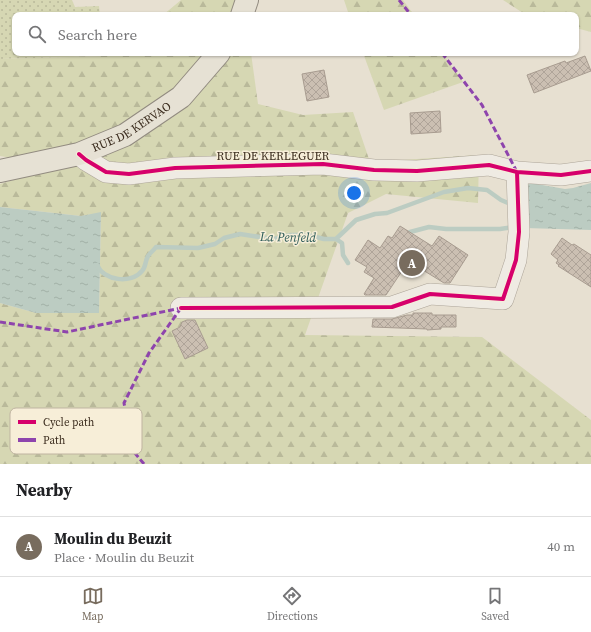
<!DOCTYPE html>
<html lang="en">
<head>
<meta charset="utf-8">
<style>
	body { margin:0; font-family:"Source Serif 4",serif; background:#f2f2f2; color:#202124 }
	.you { position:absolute; left:354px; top:193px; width:14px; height:14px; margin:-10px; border:3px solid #fff; border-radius:50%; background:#1a73e8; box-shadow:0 0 0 6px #1a73e833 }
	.badge { display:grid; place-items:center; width:26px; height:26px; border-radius:50%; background:#786c5e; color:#fff; font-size:13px; font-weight:700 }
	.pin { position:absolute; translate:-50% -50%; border:2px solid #fff; box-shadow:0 1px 4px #0006 }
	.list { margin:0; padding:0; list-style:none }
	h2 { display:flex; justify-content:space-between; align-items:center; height:52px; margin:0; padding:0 16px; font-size:17px }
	h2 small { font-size:13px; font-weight:400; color:#757577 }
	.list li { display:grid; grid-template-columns:26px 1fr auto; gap:12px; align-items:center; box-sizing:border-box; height:60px; padding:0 16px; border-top:1px solid #e0e0e0 }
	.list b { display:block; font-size:15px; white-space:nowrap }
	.list p { margin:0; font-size:13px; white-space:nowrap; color:#757577 }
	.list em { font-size:13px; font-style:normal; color:#757577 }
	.icon { flex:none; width:22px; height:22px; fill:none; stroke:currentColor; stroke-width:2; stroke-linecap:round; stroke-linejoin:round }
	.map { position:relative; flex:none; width:591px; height:464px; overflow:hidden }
	.search { position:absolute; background:#fff; box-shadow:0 1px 3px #0004; left:12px; right:12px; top:12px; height:44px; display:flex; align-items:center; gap:10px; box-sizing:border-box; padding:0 14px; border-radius:8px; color:#757577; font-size:15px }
	.sheet { height:112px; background:#fff }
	nav { display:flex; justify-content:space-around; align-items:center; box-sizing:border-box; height:56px; border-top:1px solid #e0e0e0; background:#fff; font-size:11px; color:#757577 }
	nav a { display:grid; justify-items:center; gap:2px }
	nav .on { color:#786c5e }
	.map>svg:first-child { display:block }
</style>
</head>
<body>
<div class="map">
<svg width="591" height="464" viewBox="0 0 591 464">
	<defs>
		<pattern id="grass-dots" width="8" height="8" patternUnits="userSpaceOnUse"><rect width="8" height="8" fill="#d6d7b3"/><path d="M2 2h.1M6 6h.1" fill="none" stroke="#b9b99a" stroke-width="1.8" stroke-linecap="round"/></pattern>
		<pattern id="forest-firs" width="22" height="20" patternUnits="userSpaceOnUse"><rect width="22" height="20" fill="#d6d7b3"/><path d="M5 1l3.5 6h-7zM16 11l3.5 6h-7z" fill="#b9b99a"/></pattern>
		<pattern id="water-ripples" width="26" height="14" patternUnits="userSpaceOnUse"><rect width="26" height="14" fill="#bcccc2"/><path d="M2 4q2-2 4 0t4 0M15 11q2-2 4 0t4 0" fill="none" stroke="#a2b0a6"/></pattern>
		<pattern id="building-cross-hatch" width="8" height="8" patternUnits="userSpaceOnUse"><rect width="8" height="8" fill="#cbbfb2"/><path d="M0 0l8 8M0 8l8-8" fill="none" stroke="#afa499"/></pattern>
	</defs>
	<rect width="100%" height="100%" fill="#e7e0d1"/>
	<!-- grass -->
	<path fill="url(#grass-dots)" d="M0 0H72L75 7 99 6 100 15H15V53H103V56L0 59Z"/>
	<!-- forest -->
	<path fill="url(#forest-firs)" d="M181 0H243L245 15H163Z
		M344 0H403L414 15H349Z
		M503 0H591V32L576 28V15H532L523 13Z
		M110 53H251L258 104 303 115 353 112 370 162 479 155 478 203 386 194 348 213 305 335 482 337 591 420V464H0V303L36 313H99L101 213 81 216 0 207V184L20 178 12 158 0 156V59L103 56Z
		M363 53H442L463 82 384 110Z"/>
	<!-- water -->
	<path fill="url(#water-ripples)" d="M531 183 565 189 573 188 591 183V230L525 228 524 187Z
		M0 207 81 216 101 212 99 313H36L0 303Z"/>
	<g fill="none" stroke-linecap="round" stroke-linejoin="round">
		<!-- stream -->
		<path stroke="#bcccc2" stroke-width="4.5" d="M410 232 429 227 446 229H500L513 227
			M336 239 342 243 343 255 348 263
			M97 265C104 281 131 284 142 271 146 267 145 261 148 256 150 253 154 250 156 247L198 248 215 244 224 238 240 234 273 239 291 235H308L324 239H336L356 220 375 214 387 213 444 192 468 188 487 190 501 200 508 203 514 202"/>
	</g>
	<!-- building -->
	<path fill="url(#building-cross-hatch)" stroke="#a89c90" d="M585 56 591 71 534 93 527 75 565 61 566 63Z
		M324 70 329 97 307 101 302 74Z
		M440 111 441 132 411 134 410 113Z
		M400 226 432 246 439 236 468 255 450 283H444L418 267 414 274 404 268 386 295H365L364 294 374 278 364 272 367 267 355 260 368 240 380 248 388 236 392 238Z
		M562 238 572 245 574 244 591 255V287L558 266 559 265 556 263 558 260 551 254Z
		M413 313H432V315H456V327H441V329L427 330V329L372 327 373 319H392L407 315H413Z
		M187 320H195L208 348 185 359 172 331 180 327 182 322Z"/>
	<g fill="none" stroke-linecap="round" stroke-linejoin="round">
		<!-- minor casing -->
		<g stroke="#ada599" stroke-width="22">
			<path id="minor" d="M79 154 86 160 106 172 129 174 175 168 323 164 374 170 417 171 489 165 517 172 561 175 591 171
				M181 308 392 307 430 294 503 299 516 260 519 232 517 172"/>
		</g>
		<!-- major casing -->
		<g stroke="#928b80" stroke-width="24">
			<g id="major">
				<path d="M242 15 247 0"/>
				<path id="s1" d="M0 171 79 154 125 135 181 97 219 53"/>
			</g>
		</g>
		<!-- minor -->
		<use href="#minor" stroke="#efebe3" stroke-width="21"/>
		<!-- major -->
		<use href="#major" stroke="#e6e1d4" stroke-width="22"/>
		<!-- quiet -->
		<path stroke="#8e44ad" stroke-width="3" stroke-dasharray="6 3" stroke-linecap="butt" d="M399 0 411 15
			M442 53 482 105 517 172
			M0 322 67 332 181 308
			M144 464 134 452 124 403 149 353 181 308"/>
		<!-- cycleway casing -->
		<g stroke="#f7eed8" stroke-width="6">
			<path id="cycleway" d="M79 154 86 160 106 172 129 174 175 168 323 164 374 170 417 171 489 165 517 172 561 175 591 171
				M181 308 392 307 430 294 503 299 516 260 519 232 517 172"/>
		</g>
		<!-- cycleway -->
		<use href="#cycleway" stroke="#d6006c" stroke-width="4"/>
	</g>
	<g text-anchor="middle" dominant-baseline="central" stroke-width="3" stroke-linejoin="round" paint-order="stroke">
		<!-- street labels -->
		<g font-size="12" fill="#3d2e20" stroke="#f7eed8">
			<text stroke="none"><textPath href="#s1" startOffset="140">RUE DE KERVAO</textPath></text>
			<text x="273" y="156">RUE DE KERLEGUER</text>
		</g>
		<!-- water labels -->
		<g font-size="13" font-style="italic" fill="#2f5d5a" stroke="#f7eed8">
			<text transform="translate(288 237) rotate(1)">La Penfeld</text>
		</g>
	</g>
	<!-- legend -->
	<rect x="10" y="408" width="132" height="46" rx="6" fill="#f7eed8" stroke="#bfb4a1" stroke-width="1"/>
	<rect x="18" y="420" width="18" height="4" fill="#d6006c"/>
	<rect x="18" y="438" width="18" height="4" fill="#8e44ad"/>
	<g font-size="11" fill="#3d2e20">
		<text x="43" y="426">Cycle path</text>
		<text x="43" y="444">Path</text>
	</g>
</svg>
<div class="you"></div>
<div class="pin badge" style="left:412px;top:263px">A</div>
<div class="search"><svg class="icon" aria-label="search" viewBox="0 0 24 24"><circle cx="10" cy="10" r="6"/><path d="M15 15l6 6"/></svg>Search here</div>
</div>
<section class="sheet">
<h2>Nearby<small></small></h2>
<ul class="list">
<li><span class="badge">A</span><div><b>Moulin du Beuzit</b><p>Place · Moulin du Beuzit</p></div><em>40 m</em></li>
</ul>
</section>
<nav>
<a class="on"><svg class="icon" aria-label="map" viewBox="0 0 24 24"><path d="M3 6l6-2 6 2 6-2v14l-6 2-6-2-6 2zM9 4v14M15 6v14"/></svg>Map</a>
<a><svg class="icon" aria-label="directions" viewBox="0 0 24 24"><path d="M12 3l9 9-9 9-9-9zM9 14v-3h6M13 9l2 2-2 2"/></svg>Directions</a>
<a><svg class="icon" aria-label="saved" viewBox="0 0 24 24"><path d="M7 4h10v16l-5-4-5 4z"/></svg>Saved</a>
</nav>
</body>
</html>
